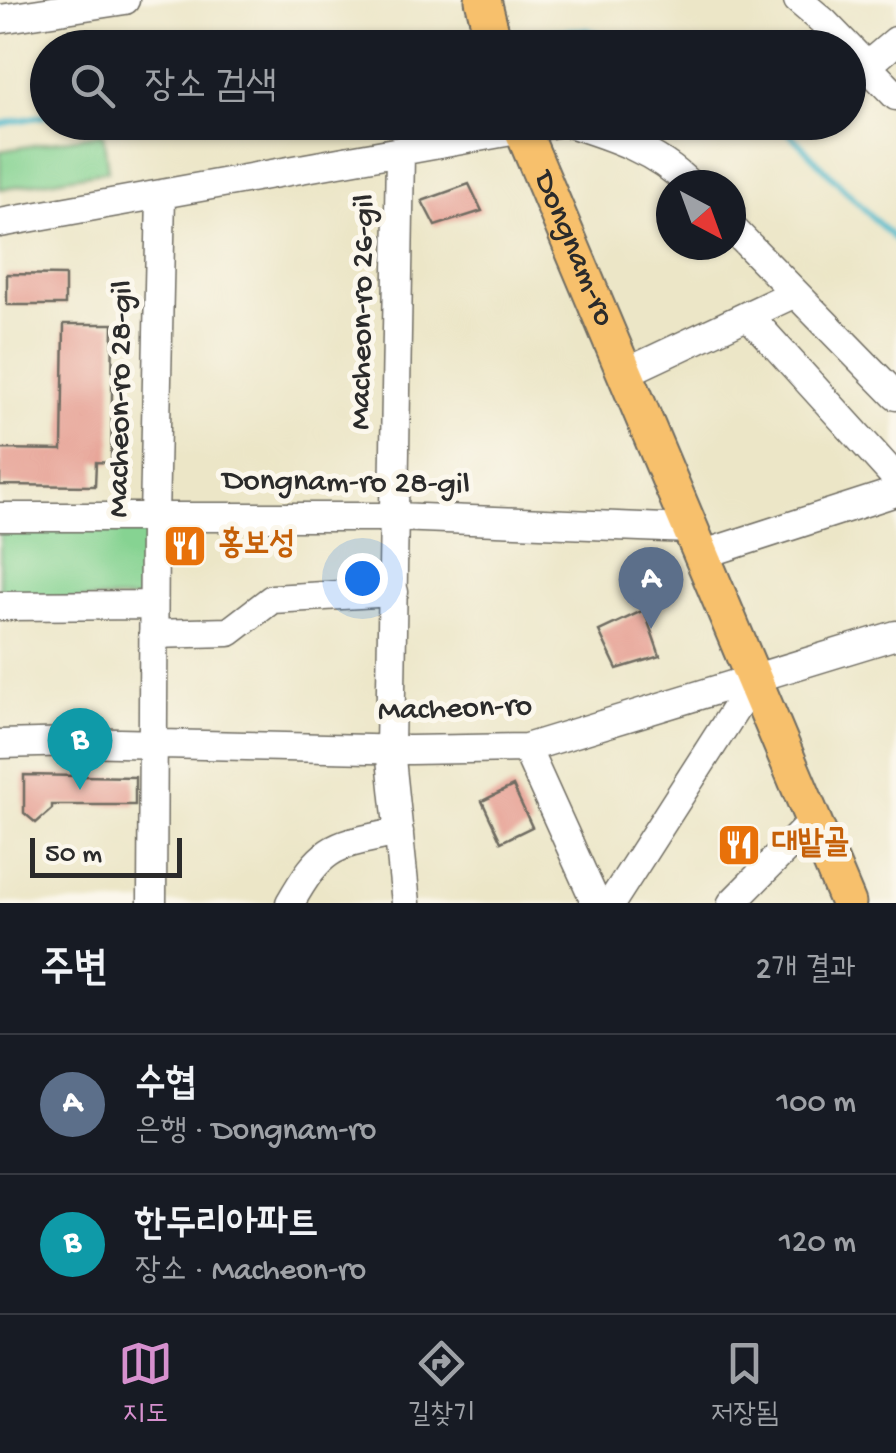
<!DOCTYPE html>
<html lang="ko">
<head>
<meta charset="utf-8">
<style>
	body { margin:0; font-family:"Gochi Hand","Poor Story",sans-serif; background:#20242c; color:#f1f3f6 }
	.compass { position:absolute; left:656px; top:170px; width:90px; height:90px; border-radius:50%; background:#171b24; box-shadow:0 2px 8px #0004; rotate:139deg }
	.scale { position:absolute; left:30px; bottom:25px; width:152px; box-sizing:border-box; padding-left:10px; border:5px solid #2b2b2b; border-top:0; font-size:28px; line-height:35px; white-space:nowrap; color:#2b2b2b; -webkit-text-stroke:8px #fbf7ec; paint-order:stroke }
	.you { position:absolute; left:362px; top:578px; width:35px; height:35px; margin:-25px; border:8px solid #fff; border-radius:50%; background:#1a73e8; box-shadow:0 0 0 15px #1a73e833 }
	.badge { display:grid; place-items:center; width:65px; height:65px; border-radius:50%; background:#d690ce; color:#fff; font-size:32px; font-weight:700 }
	.pin { position:absolute; translate:-50% -82px; filter:drop-shadow(0 2px 5px #0008) }
	.pin::after { content:''; position:absolute; top:52px; width:35px; height:30px; background:inherit; clip-path:polygon(0 0,100% 0,50% 100%) }
	.list { margin:0; padding:0; list-style:none }
	h2 { display:flex; justify-content:space-between; align-items:center; height:130px; margin:0; padding:0 40px; font-size:42px }
	h2 small { font-size:32px; font-weight:400; color:#9ea1a6 }
	.list li { display:grid; grid-template-columns:65px 1fr auto; gap:30px; align-items:center; box-sizing:border-box; height:140px; padding:0 40px; border-top:2px solid #363941 }
	.list b { display:block; font-size:38px; white-space:nowrap }
	.list p { margin:0; font-size:32px; white-space:nowrap; color:#9ea1a6 }
	.list em { font-size:32px; font-style:normal; color:#9ea1a6 }
	.icon { flex:none; width:55px; height:55px; fill:none; stroke:currentColor; stroke-width:2; stroke-linecap:round; stroke-linejoin:round }
	.map { position:relative; flex:none; width:896px; height:903px; overflow:hidden }
	.search { position:absolute; background:#171b24; box-shadow:0 2px 8px #0004; left:30px; right:30px; top:30px; height:110px; display:flex; align-items:center; gap:25px; box-sizing:border-box; padding:0 35px; border-radius:55px; color:#9ea1a6; font-size:38px }
	.sheet { height:410px; background:#171b24 }
	nav { display:flex; justify-content:space-around; align-items:center; box-sizing:border-box; height:140px; border-top:2px solid #363941; background:#171b24; font-size:28px; color:#9ea1a6 }
	nav a { display:grid; justify-items:center; gap:5px }
	nav .on { color:#d690ce }
	.map>svg:first-child { display:block }
</style>
</head>
<body>
<div class="map">
<svg width="896" height="903" viewBox="0 0 896 903">
	<rect width="100%" height="100%" fill="#fbf7ec"/>
	<filter id="ink" filterUnits="userSpaceOnUse"><feTurbulence type="fractalNoise" baseFrequency=".01" numOctaves="2"/><feDisplacementMap in="SourceGraphic" scale="20" xChannelSelector="R" yChannelSelector="G"/><feConvolveMatrix kernelMatrix="1 2 1 2 8 2 1 2 1" color-interpolation-filters="sRGB"/></filter>
	<filter id="wash" filterUnits="userSpaceOnUse"><feTurbulence type="fractalNoise" baseFrequency=".0048" numOctaves="4" result="noise"/><feDisplacementMap in="SourceGraphic" scale="40" xChannelSelector="R" yChannelSelector="G"/><feGaussianBlur stdDeviation="2.25" result="paint"/><feColorMatrix in="noise" values="0 0 0 0 0 0 0 0 0 0 0 0 0 0 0 0 0 1.4 0 .05"/><feComposite in="paint" operator="in"/></filter>
	<g filter="url(#wash)">
		<rect width="100%" height="100%" fill="#ece6c7"/>
		<!-- green -->
		<path fill="#86d392" stroke="#587f5e" stroke-width="2.5" d="M103 133 108 171 0 189V151Z
			M0 522 150 523 147 599 0 600Z"/>
		<g fill="none" stroke-linecap="round" stroke-linejoin="round">
			<!-- stream -->
			<path stroke="#4cb7c9" stroke-width="6" d="M503 34 585 30 646 48
				M427 48 480 38
				M778 122 896 241
				M0 124 48 115"/>
		</g>
		<g id="blocks">
			<!-- building -->
			<path fill="#e4978a" d="M469 184 482 211 435 226 422 201Z
				M7 274 65 275V305H7Z
				M64 324H113L111 463 96 462 95 486 0 485V449L62 450Z
				M644 610 660 656 617 669 599 631Z
				M24 775 135 777V805H52V809L36 823 24 813Z
				M513 786 532 827 501 842 482 801Z"/>
		</g>
	</g>
	<g filter="url(#ink)">
		<use href="#blocks" fill-opacity="0" stroke="#6f6c62" stroke-width="2.5"/>
		<g fill="none" stroke-linecap="round" stroke-linejoin="round">
			<!-- minor casing -->
			<g stroke="#6f6c62" stroke-width="31">
				<path id="minor" d="M798 0 824 22 896 96
					M0 19 125 0
					M868 65 896 41
					M566 122C611 136 657 151 690 185
					M400 153 390 749 406 903
					M0 223 562 122
					M731 227 896 396
					M748 315 896 478
					M625 373 795 293
					M0 517H396L690 529
					M701 555 896 492
					M0 606 153 605
					M153 634 229 632 272 599 394 592
					M0 744 77 742 411 750 526 748 896 635
					M526 748 596 903
					M152 903 154 518 161 195
					M290 903C324 843 334 846 399 832
					M611 903 754 680
					M732 903 813 821"/>
			</g>
			<!-- major casing -->
			<g stroke="#6f6c62" stroke-width="39">
				<g id="major">
					<path d="M483 0 495 48"/>
					<path id="s1" d="M519 122 848 903"/>
				</g>
			</g>
			<!-- minor -->
			<use href="#minor" stroke="#fff" stroke-width="28"/>
			<!-- major -->
			<use href="#major" stroke="#f7c06c" stroke-width="35"/>
		</g>
	</g>
	<!-- icons -->
	<defs>
		<g id="restaurant-square" transform="scale(2.25)"><rect x="-9" y="-9" width="18" height="18" rx="4" fill="#e8710a" stroke="#fbf7ec"/><path d="M-5-6h1v4h1v-4h1v4h1v-4h1v5L-1.5 .5V6h-2V.5L-5-1ZM5-6V6H3V1.5H1.5Q1.5-4 5-6Z" fill="#fff"/></g>
	</defs>
	<g fill-rule="evenodd">
		<use href="#restaurant-square" x="185" y="546"/>
		<use href="#restaurant-square" x="739" y="845"/>
	</g>
	<g text-anchor="middle" dominant-baseline="central" stroke-width="10" stroke-linejoin="round" paint-order="stroke">
		<!-- street labels -->
		<g font-size="32" fill="#2b2b2b" stroke="#fbf7ec">
			<text stroke="none"><textPath href="#s1" startOffset="138">Dongnam-ro</textPath></text>
			<text transform="translate(364 312) rotate(-89)">Macheon-ro 26-gil</text>
			<text transform="translate(122 399) rotate(-89)">Macheon-ro 28-gil</text>
			<text transform="translate(346 484) rotate(1)">Dongnam-ro 28-gil</text>
			<text transform="translate(455 710) rotate(-2)">Macheon-ro</text>
		</g>
		<!-- food labels -->
		<g font-size="32" font-weight="bold" fill="#c56008" stroke="#fbf7ec" text-anchor="start">
			<text x="218" y="546">홍보성</text>
			<text x="772" y="845">대밭골</text>
		</g>
	</g>
</svg>
<svg class="compass" viewBox="-18 -18 36 36"><path d="M0-13l5 13h-10z" fill="#e53935"/><path d="M0 13l5-13h-10z" fill="#9ea1a6"/></svg>
<div class="scale">50 m</div>
<div class="you"></div>
<div class="pin badge" style="left:651px;top:629px;background:#5c6f8a">A</div>
<div class="pin badge" style="left:80px;top:790px;background:#0f9aa8">B</div>
<div class="search"><svg class="icon" aria-label="search" viewBox="0 0 24 24"><circle cx="10" cy="10" r="6"/><path d="M15 15l6 6"/></svg>장소 검색</div>
</div>
<section class="sheet">
<h2>주변<small>2개 결과</small></h2>
<ul class="list">
<li><span class="badge" style="background:#5c6f8a">A</span><div><b>수협</b><p>은행 · Dongnam-ro</p></div><em>100 m</em></li>
<li><span class="badge" style="background:#0f9aa8">B</span><div><b>한두리아파트</b><p>장소 · Macheon-ro</p></div><em>120 m</em></li>
</ul>
</section>
<nav>
<a class="on"><svg class="icon" aria-label="map" viewBox="0 0 24 24"><path d="M3 6l6-2 6 2 6-2v14l-6 2-6-2-6 2zM9 4v14M15 6v14"/></svg>지도</a>
<a><svg class="icon" aria-label="directions" viewBox="0 0 24 24"><path d="M12 3l9 9-9 9-9-9zM9 14v-3h6M13 9l2 2-2 2"/></svg>길찾기</a>
<a><svg class="icon" aria-label="saved" viewBox="0 0 24 24"><path d="M7 4h10v16l-5-4-5 4z"/></svg>저장됨</a>
</nav>
</body>
</html>
